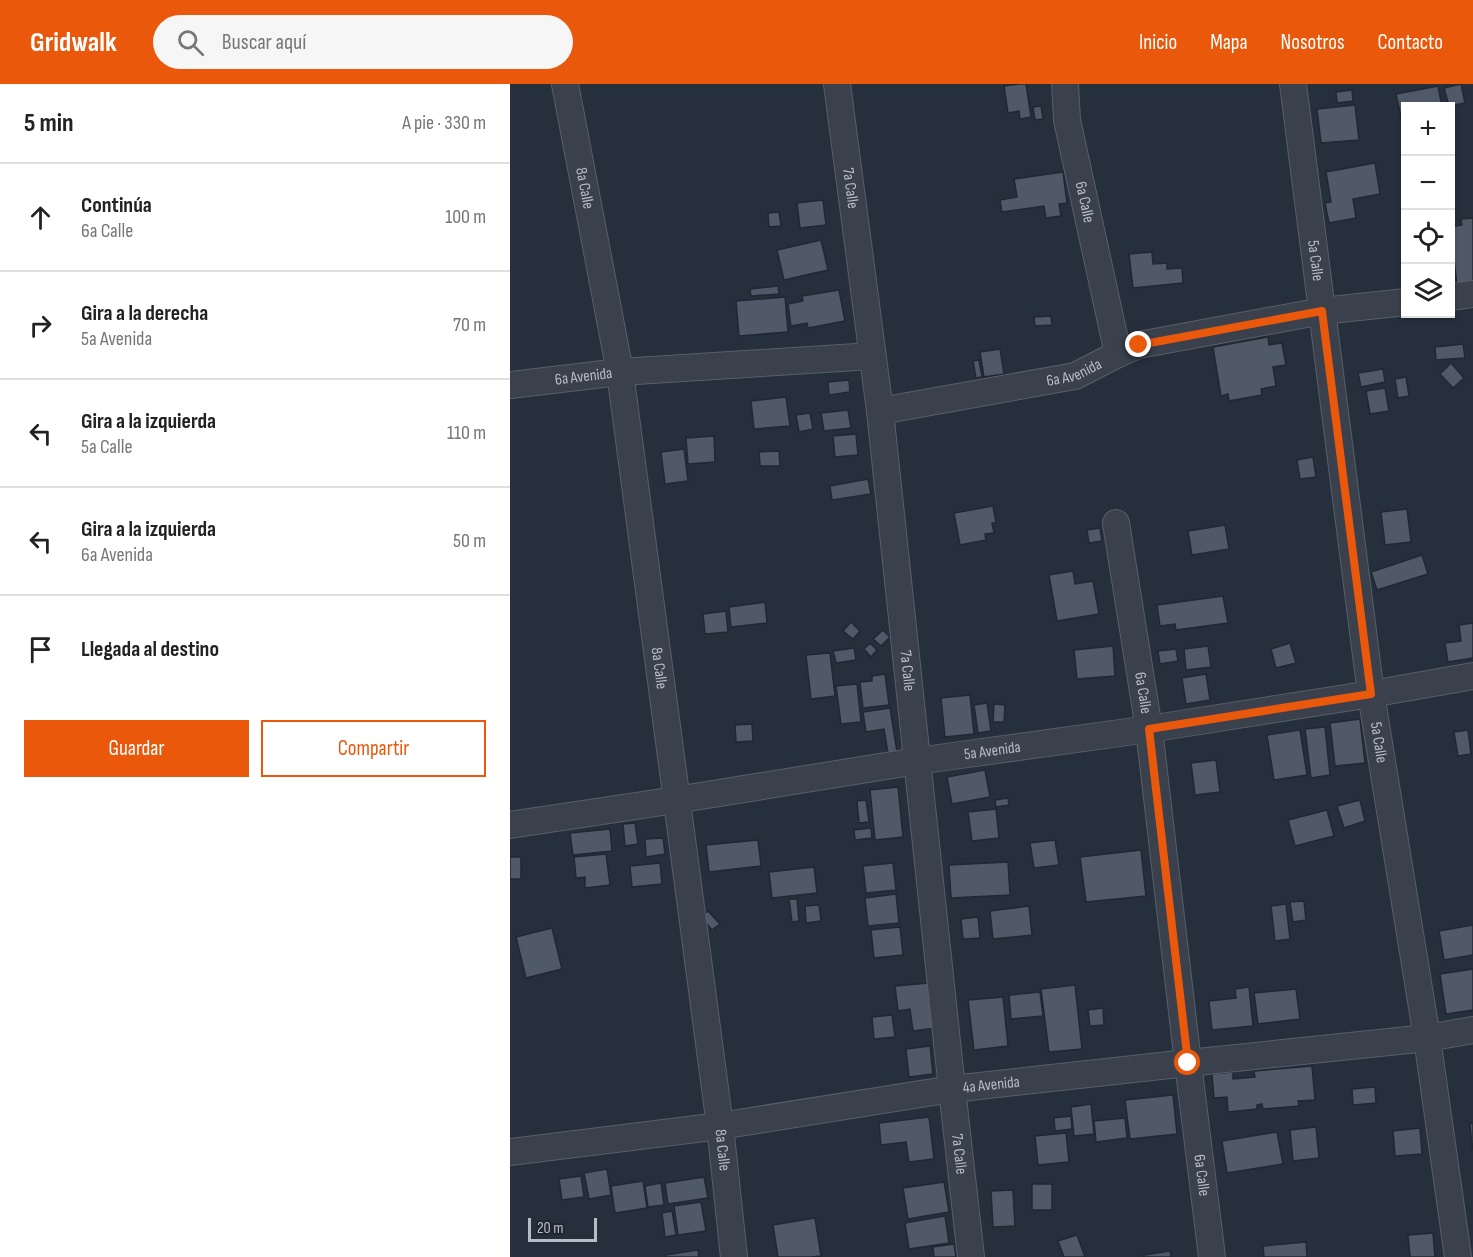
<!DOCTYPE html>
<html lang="es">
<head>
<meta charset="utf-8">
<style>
	body { margin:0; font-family:"Sofia Sans Condensed",sans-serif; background:#f6f6f6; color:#222 }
	.controls { position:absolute; right:18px; top:18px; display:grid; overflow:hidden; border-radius:0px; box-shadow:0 2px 4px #0004 }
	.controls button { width:54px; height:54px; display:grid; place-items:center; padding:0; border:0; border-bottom:2px solid #e0e0e0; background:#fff; color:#222; font:30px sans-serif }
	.scale { position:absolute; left:18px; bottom:15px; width:69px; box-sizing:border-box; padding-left:6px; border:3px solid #b6bcc8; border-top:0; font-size:16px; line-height:21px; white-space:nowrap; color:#b6bcc8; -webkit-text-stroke:4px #1f2631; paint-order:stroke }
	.stop { position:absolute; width:18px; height:18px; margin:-14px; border:4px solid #ea580c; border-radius:50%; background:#fff }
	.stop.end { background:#ea580c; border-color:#fff; box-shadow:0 2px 6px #0008 }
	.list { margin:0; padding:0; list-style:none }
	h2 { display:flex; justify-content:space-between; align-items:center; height:78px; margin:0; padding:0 24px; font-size:26px }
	h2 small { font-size:20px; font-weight:400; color:#767676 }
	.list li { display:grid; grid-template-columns:39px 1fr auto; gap:18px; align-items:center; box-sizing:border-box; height:108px; padding:0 24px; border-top:2px solid #e0e0e0 }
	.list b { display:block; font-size:22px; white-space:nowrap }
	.list p { margin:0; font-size:20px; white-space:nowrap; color:#767676 }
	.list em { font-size:20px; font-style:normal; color:#767676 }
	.actions { display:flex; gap:12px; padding:18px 24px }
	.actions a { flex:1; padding:14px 0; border:2px solid #ea580c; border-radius:0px; text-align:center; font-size:21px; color:#ea580c }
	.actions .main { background:#ea580c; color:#fff }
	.icon { flex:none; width:33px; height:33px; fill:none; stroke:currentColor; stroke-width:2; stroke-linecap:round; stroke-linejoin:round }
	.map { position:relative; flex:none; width:963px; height:1173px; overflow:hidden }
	header { display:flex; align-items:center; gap:36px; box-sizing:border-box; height:84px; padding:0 30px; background:#ea580c; color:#fff }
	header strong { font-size:28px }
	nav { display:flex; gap:33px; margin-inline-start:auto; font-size:21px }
	.search { width:420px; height:54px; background:#f6f6f6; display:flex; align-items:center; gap:15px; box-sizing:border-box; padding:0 21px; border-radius:33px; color:#767676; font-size:22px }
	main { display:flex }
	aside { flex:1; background:#fff }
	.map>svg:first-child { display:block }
</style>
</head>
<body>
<header>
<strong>Gridwalk</strong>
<div class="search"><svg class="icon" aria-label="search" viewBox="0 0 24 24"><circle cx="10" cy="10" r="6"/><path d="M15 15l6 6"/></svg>Buscar aquí</div>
<nav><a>Inicio</a><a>Mapa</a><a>Nosotros</a><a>Contacto</a></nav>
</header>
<main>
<aside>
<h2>5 min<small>A pie · 330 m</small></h2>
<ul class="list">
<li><svg class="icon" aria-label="ahead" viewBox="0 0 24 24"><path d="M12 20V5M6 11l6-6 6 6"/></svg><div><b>Continúa</b><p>6a Calle</p></div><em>100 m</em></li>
<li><svg class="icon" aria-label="right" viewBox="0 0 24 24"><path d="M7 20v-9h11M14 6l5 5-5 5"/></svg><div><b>Gira a la derecha</b><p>5a Avenida</p></div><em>70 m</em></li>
<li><svg class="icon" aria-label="left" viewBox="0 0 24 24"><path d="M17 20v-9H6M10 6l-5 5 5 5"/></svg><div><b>Gira a la izquierda</b><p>5a Calle</p></div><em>110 m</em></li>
<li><svg class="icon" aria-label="left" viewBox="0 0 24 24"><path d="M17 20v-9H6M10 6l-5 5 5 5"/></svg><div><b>Gira a la izquierda</b><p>6a Avenida</p></div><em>50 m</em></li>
<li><svg class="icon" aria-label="arrive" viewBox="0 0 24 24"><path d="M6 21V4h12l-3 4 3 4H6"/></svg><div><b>Llegada al destino</b></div></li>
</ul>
<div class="actions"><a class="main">Guardar</a><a>Compartir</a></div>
</aside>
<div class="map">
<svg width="963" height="1173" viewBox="0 0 963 1173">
	<rect width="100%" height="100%" fill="#262f3c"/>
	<!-- building -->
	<path fill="#505967" stroke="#212833" stroke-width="1.5" d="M509 0H516L521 33 510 35 509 27 498 29 494 2Z
		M951 0 955 19 939 22 934 4Z
		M928 2 932 22H896V42H893L886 10Z
		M842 6 843 17 827 19 826 8Z
		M845 21 849 56 811 59 807 25Z
		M531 22 533 35 525 36 523 23Z
		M865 79 870 110 843 115 846 134 819 139 815 119 821 118 816 88Z
		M553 88 557 119 549 120 551 132 536 134 534 122 492 128 490 116 507 113 504 95Z
		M313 116 316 141 290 144 287 119Z
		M269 128 271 142 259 143 258 129Z
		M963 134V200L947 201 940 143 952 141 951 135Z
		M311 156 318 186 274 196 267 166Z
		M642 168 643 180 657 179V185L672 184 673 199 623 204 619 170Z
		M268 202 269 210 241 212 240 205Z
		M329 206 335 237 298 244 297 239 281 242 278 220 293 217 292 212Z
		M275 213 278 248 229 252 226 217Z
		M541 232 542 241 525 242 524 233Z
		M758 253 759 261 772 259 776 281 763 283 766 302 751 305 752 311 719 317 718 310 711 312 703 263Z
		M953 260 955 274 926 276 925 263Z
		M490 265 494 290 474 293 470 268Z
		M469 276 472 293 466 294 463 277Z
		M941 279 954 294 943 304 930 290Z
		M873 285 875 298 851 303 848 289Z
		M896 293 899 312 888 314 885 295Z
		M339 296 340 308 319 311 318 298Z
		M875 304 879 327 860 330 856 307Z
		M276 313 280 342 244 345 241 317Z
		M338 326 341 344 314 347 311 329Z
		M300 329 303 345 289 348 286 331Z
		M346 350 348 371 325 373 323 352Z
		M204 352 205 378 178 380 176 354Z
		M174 365 178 397 155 400 151 368Z
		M269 367 270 382H250L249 368Z
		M803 373 806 393 790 395 787 376Z
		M358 395 361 410 322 416 320 402Z
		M483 422 486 439H482L484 449 475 450 476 456 450 461 444 429Z
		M897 425 901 458 875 461 871 428Z
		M715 441 719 465 682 471 678 447Z
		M590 444 592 457 579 459 577 446Z
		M912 471 918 490 867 506 861 488Z
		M563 487 565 500 583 497 589 530 547 537 539 491Z
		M713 512 718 539 666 546 665 540 650 542 647 521Z
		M255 518 257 539 221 543 219 523Z
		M216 527 218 548 195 550 193 530Z
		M341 538 350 547 343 555 333 547Z
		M963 539V574L938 578 935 559 951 557 949 541Z
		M373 546 380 553 371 562 363 555Z
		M360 559 367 566 361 573 354 565Z
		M780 559 786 579 766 584 761 565Z
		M603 562 605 592 567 595 564 566Z
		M698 562 701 583 676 586 674 565Z
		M344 564 346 576 326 579 323 567Z
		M666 565 668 577 650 580 648 567Z
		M320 569 325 612 301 615 296 571Z
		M375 590 379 621 353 624 350 598 362 597V592Z
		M696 590 700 616 676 620 672 594Z
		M347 600 351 638 331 640 326 602Z
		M460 611 464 650 435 653 431 614Z
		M477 619 481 647 468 649 464 621Z
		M484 620 495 621 494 638H483Z
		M380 624 387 668 378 669 374 645 356 648 353 628Z
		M850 635 855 679 825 682 820 639Z
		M242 640 243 657 226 658 225 641Z
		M815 643 820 691 801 694 795 645Z
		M790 646 797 691 764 696 757 651Z
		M958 646 961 670 948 672 944 648Z
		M706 676 710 708 685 711 681 679Z
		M475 686 480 713 442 720 437 693Z
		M388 703 393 753 365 756 360 706Z
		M498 714 499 721 486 723 485 716Z
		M356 716 359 738 349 739 347 717Z
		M850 716 855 737 834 744 827 722Z
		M486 725 489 754 462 757 458 728Z
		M817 726 824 752 785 762 778 736Z
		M125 739 128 760 115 762 113 740Z
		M361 744 362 754 345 756 344 746Z
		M100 745 102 767 63 771 60 749Z
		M153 754 155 770 136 773 135 755Z
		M248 756 251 782 199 788 196 761Z
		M545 756 549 781 524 784 520 759Z
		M631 766 636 812 576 818 570 773Z
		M96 770 100 801 75 804V793L66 794 64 773Z
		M0 773H11V795H0Z
		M498 778 500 811 441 814 439 781Z
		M150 779 152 800 122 803 120 782Z
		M383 779 386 806 356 809 353 782Z
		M304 783 307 809 262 814 259 788Z
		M386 810 389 839 358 842 355 814Z
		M279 815H287L289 837 282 838Z
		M794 817 796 836 783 838 780 818Z
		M776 820 780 855 765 857 761 822Z
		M309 821 311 837 296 839 295 822Z
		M519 822 522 851 483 855 480 827Z
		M198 827 210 840 202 846 191 833Z
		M468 833 470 854 453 855 451 835Z
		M963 841V871L934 876 929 847Z
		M390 843 393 871 364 874 361 846Z
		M42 844 52 885 16 894 6 853Z
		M963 885V926L936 930 930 890Z
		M419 899 425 944 403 947 400 925 388 927 385 902Z
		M565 901 572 965 539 968 531 905Z
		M739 903 743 942 702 946 699 917 726 914 725 905Z
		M786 905 790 935 748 940 744 909Z
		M530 908 533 932 501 935 499 911Z
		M493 913 498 962 464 966 458 916Z
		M593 924 594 941 580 942 578 926Z
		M382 931 385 953 364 955 362 933Z
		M420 962 423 990 399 993 396 965Z
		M802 982 805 1016 788 1017 789 1022 753 1025 752 1020 747 1021V1025L718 1028 717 1013 704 1014 702 990 723 988V995L745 993 744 987Z
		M865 1003 866 1019 843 1021 842 1005Z
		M663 1011 667 1050 620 1055 615 1016Z
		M581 1020 584 1050 564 1052 561 1023Z
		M561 1032 562 1045 545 1047 544 1034Z
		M419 1033 424 1075 399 1078 396 1058 371 1061 369 1039Z
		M615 1034 617 1054 586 1058 584 1037Z
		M963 1039V1065H962L960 1040Z
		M806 1043 809 1074 783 1077 780 1046Z
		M910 1044 912 1070 885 1072 883 1047Z
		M767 1048 773 1080 717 1089 712 1057Z
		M556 1049 559 1078 528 1081 525 1052Z
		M97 1085 101 1111 79 1115 74 1089Z
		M71 1092 74 1113 52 1116 49 1095Z
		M194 1093 198 1114 158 1120 155 1099Z
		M133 1097 137 1124 105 1129 101 1102Z
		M434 1098 439 1128 398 1135 393 1104Z
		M151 1099 154 1121 138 1123 135 1102Z
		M522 1100H542V1126H522Z
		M503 1106 505 1142 483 1143 481 1107Z
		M191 1118 196 1147 168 1151 164 1122Z
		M162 1127 166 1151 155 1153 152 1129Z
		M435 1132 439 1159 399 1165 395 1139Z
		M305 1134 311 1172 301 1173H268L263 1141Z
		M923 1149 925 1173H900L898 1151Z
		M567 1151 575 1173H554L548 1157Z
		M796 1158 797 1173H754L753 1162Z
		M444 1160 446 1173H424L423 1163Z
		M188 1166 189 1173H156L155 1171Z
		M660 1167 661 1173H634V1171Z"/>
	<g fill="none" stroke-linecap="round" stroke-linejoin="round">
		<!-- minor casing -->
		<g stroke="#585f6a" stroke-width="28">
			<g id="minor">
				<path id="s1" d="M55 0 110 288 210 1042 224 1173"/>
				<path id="s2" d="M327 0 370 327 442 1005 461 1173"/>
				<path id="s3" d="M555 0 557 36 608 270"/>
				<path id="s4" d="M783 0 861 610 917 954 948 1173"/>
				<path d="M940 213 963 210"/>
				<path id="s5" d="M0 301 110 288 362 272"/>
				<path id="s6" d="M370 327 565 292 608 270 629 261 812 227 896 218"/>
				<path id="s7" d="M606 439 639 645 678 979 702 1173"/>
				<path id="s8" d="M0 741 166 716 407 677 639 645 861 610 963 592"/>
				<path id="s9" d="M0 1068 210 1042 442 1005 678 979 917 954 963 946"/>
			</g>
		</g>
		<!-- minor -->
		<use href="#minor" stroke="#3a414c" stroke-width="26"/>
	</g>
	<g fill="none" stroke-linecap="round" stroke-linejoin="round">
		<!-- route -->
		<path stroke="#ea580c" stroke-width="8" d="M629 261 812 227 861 610 639 645 678 979"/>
	</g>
	<g text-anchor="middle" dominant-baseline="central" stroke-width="5" stroke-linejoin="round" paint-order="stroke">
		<!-- street labels -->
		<g font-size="16" fill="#b6bcc8" stroke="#1f2631">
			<text stroke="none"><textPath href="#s2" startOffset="105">7a Calle</textPath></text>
			<text stroke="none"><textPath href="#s1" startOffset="106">8a Calle</textPath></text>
			<text stroke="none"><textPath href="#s3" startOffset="120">6a Calle</textPath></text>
			<text stroke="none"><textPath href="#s4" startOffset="178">5a Calle</textPath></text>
			<text stroke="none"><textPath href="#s6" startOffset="198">6a Avenida</textPath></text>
			<text stroke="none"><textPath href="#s5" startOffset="74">6a Avenida</textPath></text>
			<text stroke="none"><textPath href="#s1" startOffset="592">8a Calle</textPath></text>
			<text stroke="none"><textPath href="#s2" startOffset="591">7a Calle</textPath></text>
			<text stroke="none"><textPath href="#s7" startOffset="172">6a Calle</textPath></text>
			<text stroke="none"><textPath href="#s4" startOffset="664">5a Calle</textPath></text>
			<text stroke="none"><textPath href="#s8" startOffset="488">5a Avenida</textPath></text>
			<text stroke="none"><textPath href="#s9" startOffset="486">4a Avenida</textPath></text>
			<text stroke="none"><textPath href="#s1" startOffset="1078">8a Calle</textPath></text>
			<text stroke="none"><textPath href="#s2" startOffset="1077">7a Calle</textPath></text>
			<text stroke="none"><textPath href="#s7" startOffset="658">6a Calle</textPath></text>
		</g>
	</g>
</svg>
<div class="controls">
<button>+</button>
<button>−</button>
<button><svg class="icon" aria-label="locate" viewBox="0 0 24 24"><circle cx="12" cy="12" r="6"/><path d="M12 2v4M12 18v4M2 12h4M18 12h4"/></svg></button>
<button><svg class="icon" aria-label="layers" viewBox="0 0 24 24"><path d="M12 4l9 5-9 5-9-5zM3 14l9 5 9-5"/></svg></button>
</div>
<div class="scale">20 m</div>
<div class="stop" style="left:678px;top:979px"></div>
<div class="stop end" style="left:629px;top:261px"></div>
</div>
</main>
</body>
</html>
